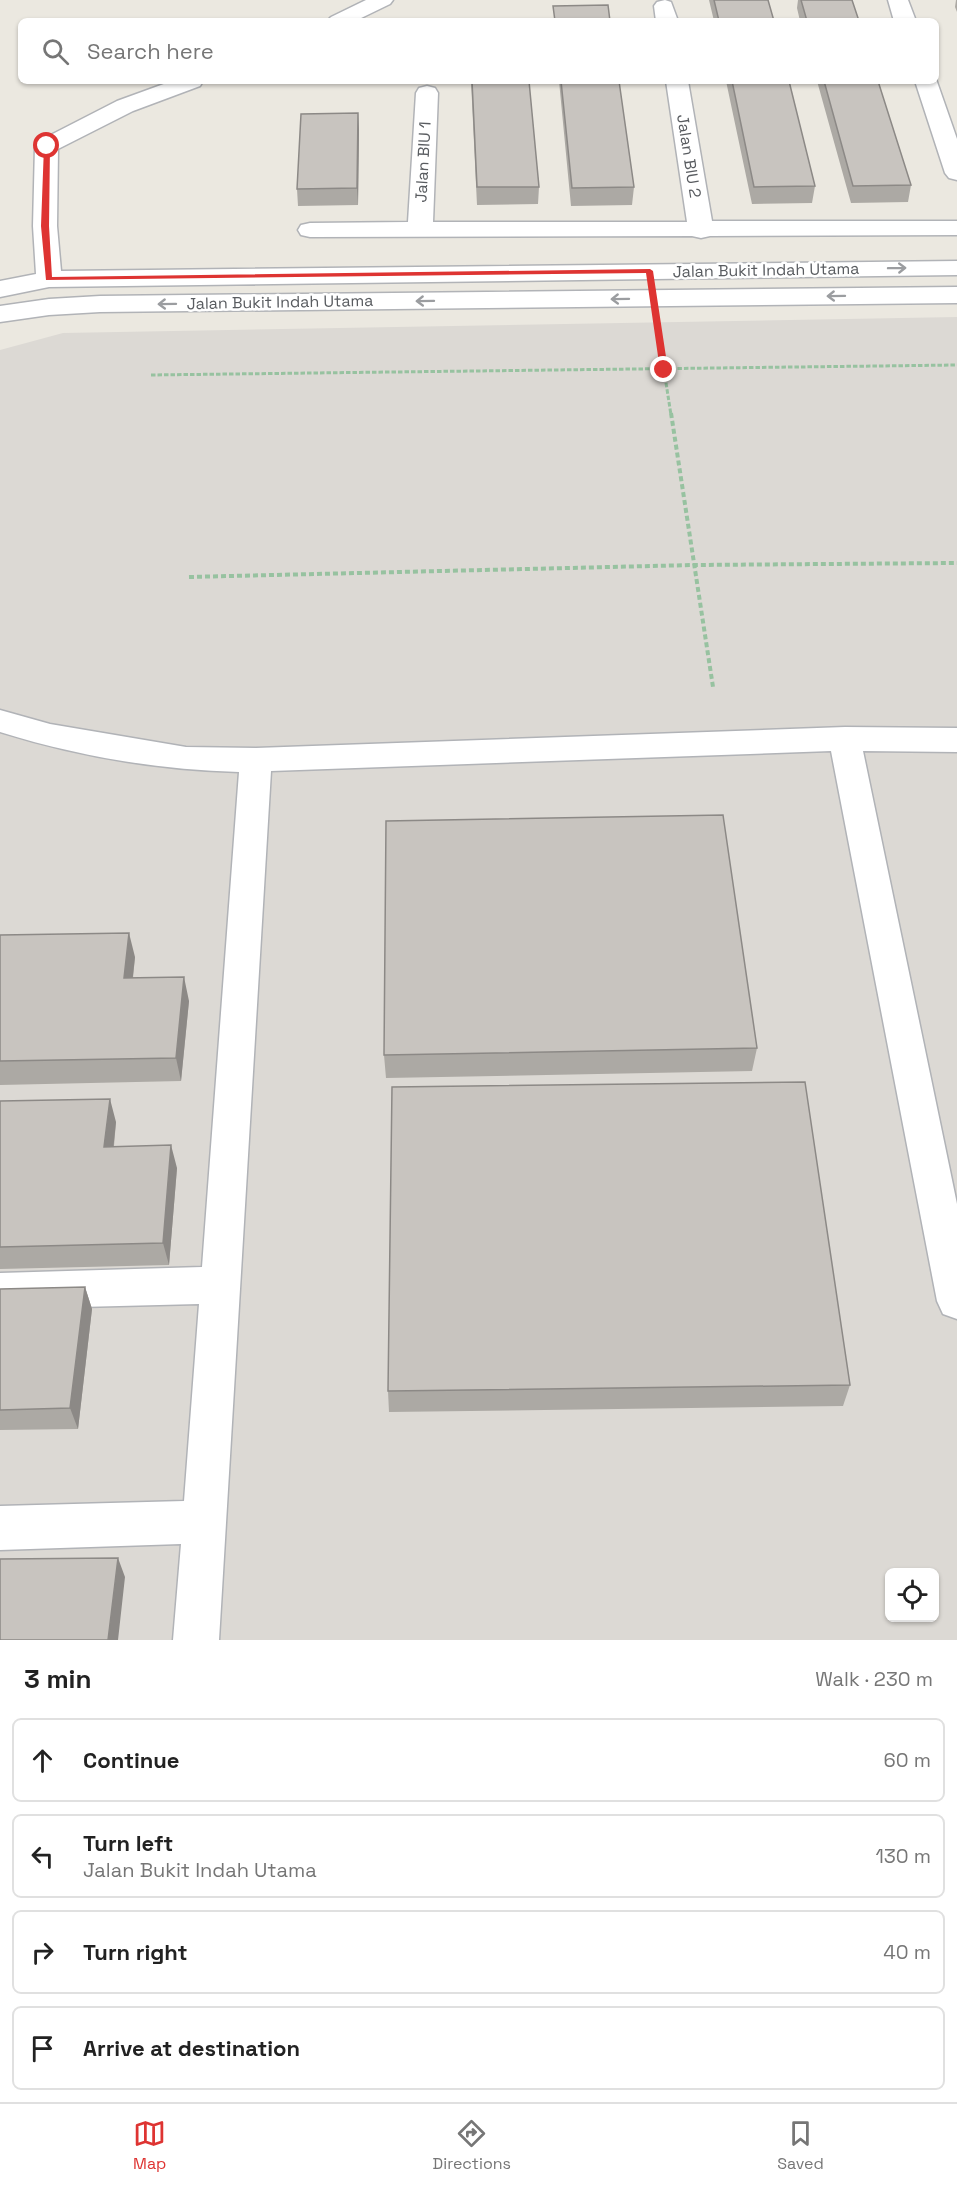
<!DOCTYPE html>
<html lang="en">
<head>
<meta charset="utf-8">
<style>
	body { margin:0; font-family:"Space Grotesk",sans-serif; background:#f2f2f2; color:#222 }
	.controls { position:absolute; right:18px; bottom:18px; display:grid; overflow:hidden; border-radius:9px; box-shadow:0 2px 4px #0004 }
	.controls button { width:54px; height:54px; display:grid; place-items:center; padding:0; border:0; border-bottom:2px solid #e0e0e0; background:#fff; color:#222; font:30px sans-serif }
	.stop { position:absolute; width:18px; height:18px; margin:-14px; border:4px solid #de3432; border-radius:50%; background:#fff }
	.stop.end { background:#de3432; border-color:#fff; box-shadow:0 2px 6px #0008 }
	.list { margin:0; padding:0; list-style:none }
	h2 { display:flex; justify-content:space-between; align-items:center; height:78px; margin:0; padding:0 24px; font-size:26px }
	h2 small { font-size:20px; font-weight:400; color:#767676 }
	.list li { display:grid; grid-template-columns:39px 1fr auto; gap:18px; align-items:center; box-sizing:border-box; height:84px; margin:0 12px 12px; padding:0 12px; border:2px solid #e0e0e0; border-radius:9px }
	.list b { display:block; font-size:22px; white-space:nowrap }
	.list p { margin:0; font-size:20px; white-space:nowrap; color:#767676 }
	.list em { font-size:20px; font-style:normal; color:#767676 }
	.icon { flex:none; width:33px; height:33px; fill:none; stroke:currentColor; stroke-width:2; stroke-linecap:round; stroke-linejoin:round }
	.map { position:relative; flex:none; width:957px; height:1640px; overflow:hidden }
	.search { position:absolute; background:#fff; box-shadow:0 2px 4px #0004; left:18px; right:18px; top:18px; height:66px; display:flex; align-items:center; gap:15px; box-sizing:border-box; padding:0 21px; border-radius:9px; color:#767676; font-size:22px }
	.sheet { height:462px; background:#fff }
	nav { display:flex; justify-content:space-around; align-items:center; box-sizing:border-box; height:84px; border-top:2px solid #e0e0e0; background:#fff; font-size:16px; color:#767676 }
	nav a { display:grid; justify-items:center; gap:3px }
	nav .on { color:#de3432 }
	.map>svg:first-child { display:block }
</style>
</head>
<body>
<div class="map">
<svg width="957" height="1640" viewBox="0 0 957 1640">
	<rect width="100%" height="100%" fill="#ebe8e0"/>
	<!-- industrial -->
	<path fill="#dcd9d4" fill-rule="evenodd" d="M957 317V1640H0V350L63 333ZM890 1572H934V1618H890Z"/>
	<g fill="none" stroke-linecap="round" stroke-linejoin="round">
		<!-- minor casing -->
		<g stroke="#b1b3b7" stroke-width="3">
			<path id="minor" d="M366 0H393L390 4 355 21H327L331 17Z
				M665 0 671 2 678 21H656L654 6 657 2Z
				M888 0H908L916 21H894Z
				M936 79 957 139V180L949 178 945 173 915 81Z
				M172 81H203L200 86 133 111 58 149 57 226 61 271 957 261V275L49 287 0 297V281L36 274 33 226 35 146 39 141 117 101Z
				M666 81H688L712 221H957V235L710 236 701 238 692 236 310 237 301 235 298 230 301 225 310 223 408 222 416 93 419 88 427 86 435 88 438 93 433 222H687Z
				M957 287V303L100 312 49 315 0 322V306L49 299 100 296Z
				M0 710 50 724 186 747 256 748 845 727 957 728V752L863 751 957 1204V1319L943 1314 937 1301 831 751 271 771 219 1640H173L181 1544 0 1550V1506L184 1501 199 1304 0 1309V1273L202 1267 239 772C158 770 77 756 0 732Z"/>
		</g>
		<!-- path-far1 -->
		<path stroke="#97c2a0" stroke-width="3" stroke-dasharray="4.5 2" stroke-linecap="butt" d="M657 325 671 415
			M151 375 957 365"/>
		<!-- path -->
		<path stroke="#97c2a0" stroke-width="4" stroke-dasharray="5 3" stroke-linecap="butt" d="M671 413 713 687
			M189 577 694 565 957 563"/>
		<!-- minor -->
		<use href="#minor" fill="#fff" fill-rule="evenodd"/>
	</g>
	<!-- wall -->
	<path fill="#aca9a4" d="M709 0H768L774 21H714Z
		M798 0H852L859 21H800L797 8Z
		M956 0H957V12L955 7Z
		M471 81H529L539 187 538 204 477 205Z
		M559 81H619L634 187 632 205 571 206Z
		M726 81H789L815 186 812 203 752 204Z
		M817 81H878L911 185 908 202 851 203Z
		M358 113 359 130 358 205 298 206 297 189Z
		M0 935 135 957 133 978 189 1001 181 1081 0 1085Z
		M757 1048 752 1071 386 1078 384 1055Z
		M0 1101 116 1122 114 1146 177 1168 169 1265 0 1269Z
		M85 1287 92 1309 78 1429 0 1430V1289Z
		M850 1385 843 1406 389 1412 388 1391Z"/>
	<!-- shaded-wall -->
	<path fill="#8c8986" d="M358 113 359 130 358 205 357 188Z
		M129 933 135 957 130 1002 124 978Z
		M184 977 189 1001 181 1081 176 1058Z
		M110 1099 116 1122 111 1170 104 1147Z
		M171 1145 177 1168 169 1265 163 1243Z
		M85 1287 92 1309 78 1429 70 1408Z
		M118 1558 125 1577 118 1640H108Z"/>
	<!-- building -->
	<path fill="#c8c4bf" stroke="#8c8986" stroke-width="1.5" d="M714 0H768L774 21H719Z
		M801 0H852L859 21H807Z
		M608 5 610 21H555L553 6Z
		M472 81H529L539 187H477Z
		M561 81H619L634 187 572 188Z
		M732 81H789L815 186 754 187Z
		M824 81H878L911 185 853 186Z
		M358 113 357 188 297 189 301 114Z
		M723 815 757 1048 384 1055 386 821Z
		M129 933 124 978 184 977 176 1058 0 1061V935Z
		M805 1082 850 1385 388 1391 392 1087Z
		M110 1099 104 1147 171 1145 163 1243 0 1247V1101Z
		M85 1287 70 1408 0 1410V1289Z
		M118 1558 108 1640H0V1559Z"/>
	<!-- one-way arrows -->
	<defs><path id="oneway-shaft" d="M-6 0H5M1.5-3L5.5 0L1.5 3" fill="none" stroke-width="1.6" stroke-linecap="round" stroke-linejoin="round" transform="scale(1.5)"/></defs>
	<g stroke="#9b9da0">
		<use href="#oneway-shaft" transform="translate(897 268) rotate(-1)"/>
		<use href="#oneway-shaft" transform="translate(836 296) rotate(179)"/>
		<use href="#oneway-shaft" transform="translate(620 299) rotate(179)"/>
		<use href="#oneway-shaft" transform="translate(425 301) rotate(179)"/>
		<use href="#oneway-shaft" transform="translate(167 304) rotate(179)"/>
	</g>
	<!-- route -->
	<path fill="#de3432" d="M47 144 50 146 49 226 52 277 650 269 653 271 668 370 664 372 660 370 646 273 46 280 41 226 44 146Z"/>
	<g text-anchor="middle" dominant-baseline="central" stroke-width="5" stroke-linejoin="round" paint-order="stroke">
		<!-- far-street labels -->
		<g font-size="16" fill="#595c60" stroke="#fff">
			<text transform="translate(689 156) rotate(81)">Jalan BIU 2</text>
			<text transform="translate(423 162) rotate(-87)">Jalan BIU 1</text>
			<text transform="translate(766 270) rotate(-1)">Jalan Bukit Indah Utama</text>
			<text transform="translate(280 302) rotate(-1)">Jalan Bukit Indah Utama</text>
		</g>
	</g>
</svg>
<div class="controls">
<button><svg class="icon" aria-label="locate" viewBox="0 0 24 24"><circle cx="12" cy="12" r="6"/><path d="M12 2v4M12 18v4M2 12h4M18 12h4"/></svg></button>
</div>
<div class="stop" style="left:47px;top:146px"></div>
<div class="stop end" style="left:664px;top:370px"></div>
<div class="search"><svg class="icon" aria-label="search" viewBox="0 0 24 24"><circle cx="10" cy="10" r="6"/><path d="M15 15l6 6"/></svg>Search here</div>
</div>
<section class="sheet">
<h2>3 min<small>Walk · 230 m</small></h2>
<ul class="list">
<li><svg class="icon" aria-label="ahead" viewBox="0 0 24 24"><path d="M12 20V5M6 11l6-6 6 6"/></svg><div><b>Continue</b></div><em>60 m</em></li>
<li><svg class="icon" aria-label="left" viewBox="0 0 24 24"><path d="M17 20v-9H6M10 6l-5 5 5 5"/></svg><div><b>Turn left</b><p>Jalan Bukit Indah Utama</p></div><em>130 m</em></li>
<li><svg class="icon" aria-label="right" viewBox="0 0 24 24"><path d="M7 20v-9h11M14 6l5 5-5 5"/></svg><div><b>Turn right</b></div><em>40 m</em></li>
<li><svg class="icon" aria-label="arrive" viewBox="0 0 24 24"><path d="M6 21V4h12l-3 4 3 4H6"/></svg><div><b>Arrive at destination</b></div></li>
</ul>
</section>
<nav>
<a class="on"><svg class="icon" aria-label="map" viewBox="0 0 24 24"><path d="M3 6l6-2 6 2 6-2v14l-6 2-6-2-6 2zM9 4v14M15 6v14"/></svg>Map</a>
<a><svg class="icon" aria-label="directions" viewBox="0 0 24 24"><path d="M12 3l9 9-9 9-9-9zM9 14v-3h6M13 9l2 2-2 2"/></svg>Directions</a>
<a><svg class="icon" aria-label="saved" viewBox="0 0 24 24"><path d="M7 4h10v16l-5-4-5 4z"/></svg>Saved</a>
</nav>
</body>
</html>
